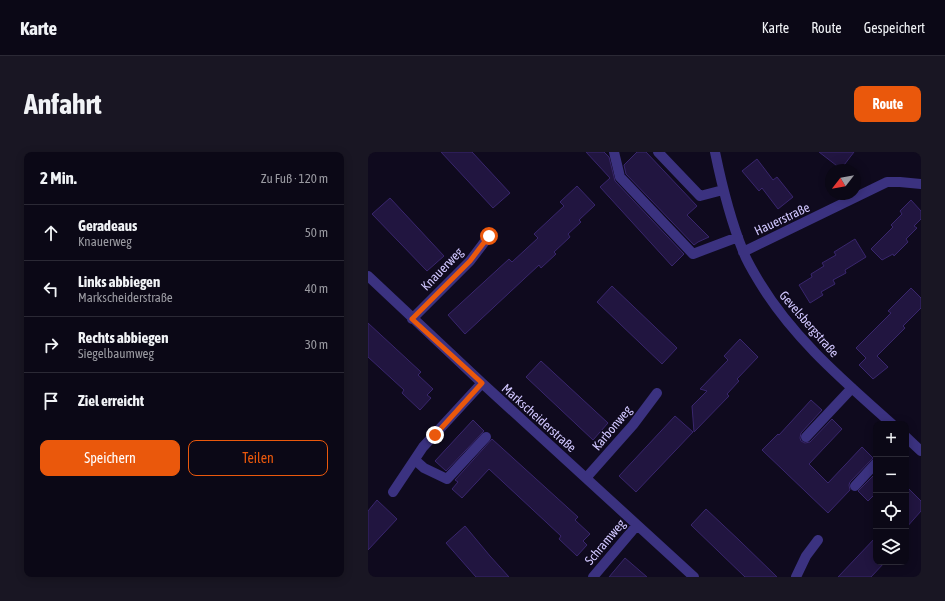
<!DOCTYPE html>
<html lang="de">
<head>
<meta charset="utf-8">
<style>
	body { margin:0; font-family:"Asap Condensed",sans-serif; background:#191623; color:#f1f3f6 }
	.controls { position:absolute; right:12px; bottom:12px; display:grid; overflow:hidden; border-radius:8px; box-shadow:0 2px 10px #0003 }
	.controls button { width:36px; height:36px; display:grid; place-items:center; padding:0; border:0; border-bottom:1px solid #2b2935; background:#0b0816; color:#f1f3f6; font:20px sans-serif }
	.compass { position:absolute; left:457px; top:12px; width:36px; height:36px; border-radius:50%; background:#0b0816; box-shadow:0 2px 10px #0003; rotate:239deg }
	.stop { position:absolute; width:12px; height:12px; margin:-9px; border:3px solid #ea580c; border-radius:50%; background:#fff }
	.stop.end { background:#ea580c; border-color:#fff; box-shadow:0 1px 4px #0008 }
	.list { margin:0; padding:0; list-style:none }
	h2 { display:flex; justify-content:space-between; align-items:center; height:52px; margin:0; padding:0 16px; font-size:17px }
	h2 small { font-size:13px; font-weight:400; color:#9a9aa1 }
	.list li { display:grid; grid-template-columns:26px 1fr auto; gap:12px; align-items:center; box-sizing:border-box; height:56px; padding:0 16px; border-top:1px solid #2b2935 }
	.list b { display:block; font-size:15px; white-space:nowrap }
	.list p { margin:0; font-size:13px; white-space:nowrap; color:#9a9aa1 }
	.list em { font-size:13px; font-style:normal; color:#9a9aa1 }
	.actions { display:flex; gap:8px; padding:12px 16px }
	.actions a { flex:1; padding:9px 0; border:1px solid #ea580c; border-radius:8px; text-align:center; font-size:14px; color:#ea580c }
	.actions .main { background:#ea580c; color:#fff }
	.icon { flex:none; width:22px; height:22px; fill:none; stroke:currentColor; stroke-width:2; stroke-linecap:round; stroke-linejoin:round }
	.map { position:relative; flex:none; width:553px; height:425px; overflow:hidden; border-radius:8px }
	header { display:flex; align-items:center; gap:24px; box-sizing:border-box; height:56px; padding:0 20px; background:#0b0816; border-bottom:1px solid #2b2935 }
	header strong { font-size:19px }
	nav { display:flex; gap:22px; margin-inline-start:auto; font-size:14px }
	.intro { display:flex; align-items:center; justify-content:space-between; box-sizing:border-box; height:96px; padding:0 24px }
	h1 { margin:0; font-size:28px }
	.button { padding:10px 18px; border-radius:8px; background:#ea580c; color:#fff; font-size:14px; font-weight:700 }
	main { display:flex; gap:24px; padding:0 24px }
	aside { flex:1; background:#0b0816; border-radius:8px; box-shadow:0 2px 10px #0003 }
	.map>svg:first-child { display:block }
</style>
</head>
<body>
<header>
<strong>Karte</strong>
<nav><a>Karte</a><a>Route</a><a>Gespeichert</a></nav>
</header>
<div class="intro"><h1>Anfahrt</h1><a class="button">Route</a></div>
<main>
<aside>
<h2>2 Min.<small>Zu Fuß · 120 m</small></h2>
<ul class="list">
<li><svg class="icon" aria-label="ahead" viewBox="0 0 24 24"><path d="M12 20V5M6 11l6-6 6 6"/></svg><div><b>Geradeaus</b><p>Knauerweg</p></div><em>50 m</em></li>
<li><svg class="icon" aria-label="left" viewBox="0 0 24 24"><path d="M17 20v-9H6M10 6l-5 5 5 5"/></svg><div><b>Links abbiegen</b><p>Markscheiderstraße</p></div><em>40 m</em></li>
<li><svg class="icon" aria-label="right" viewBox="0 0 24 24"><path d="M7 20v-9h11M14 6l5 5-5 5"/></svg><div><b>Rechts abbiegen</b><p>Siegelbaumweg</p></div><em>30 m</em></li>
<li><svg class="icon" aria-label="arrive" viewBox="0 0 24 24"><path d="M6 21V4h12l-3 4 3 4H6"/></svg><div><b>Ziel erreicht</b></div></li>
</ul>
<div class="actions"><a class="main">Speichern</a><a>Teilen</a></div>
</aside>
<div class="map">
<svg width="553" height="425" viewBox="0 0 553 425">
	<rect width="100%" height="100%" fill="#0f0a1e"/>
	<!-- building -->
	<path fill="#211540" stroke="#39266d" d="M73 0H104L142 41 125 56Z
		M218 0H236L241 5 247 29 316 102 304 114 232 35 242 26Z
		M269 0H278L329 54 319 63 341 85 330 90 326 93 258 22 256 13Z
		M451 0H486L473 17Z
		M389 7 405 28 409 25 425 45 410 57 394 36 391 39 374 19Z
		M209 34 227 53 211 68 213 70 200 82 202 85 186 100 188 102 173 116 171 113 97 182 80 163 141 107 144 110 170 86 166 82 196 54 192 50Z
		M22 46 76 104 59 119 4 62Z
		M543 48 553 59V67L546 74 549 76 538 87 540 90 526 104 525 102 514 108 503 97 525 75 523 73 534 62 532 59Z
		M487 87 498 105 477 118 478 121 465 128 467 132 453 140 455 143 442 151 431 133 444 125 443 122 456 114 454 111 468 103 466 100Z
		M244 134 309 196 294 212 229 150Z
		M543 136 553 146V156L535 174 537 176 509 204 520 215 505 227 491 213 498 206 488 196 523 161 520 159Z
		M0 171 53 220 50 223 65 237 59 243 63 246 52 258 34 241 36 238 0 205Z
		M372 187 390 205 369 227 371 229 359 242 361 244 326 280 324 254 339 239 332 237 360 208 356 204Z
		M173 209 240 271 225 288 158 225Z
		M443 248 454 258 433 281 432 286 433 289 437 291 442 290 464 267 474 277 441 312 460 331 494 295 505 306 482 330 481 333 482 338 460 361 394 298 410 282 411 283Z
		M307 264 325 280 268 340 251 324Z
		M105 268 116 279 78 319 67 309Z
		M124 287 210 365 207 368 222 382 215 389 219 393 209 404 191 387 193 384 121 317 94 346 84 337 90 330 87 328Z
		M508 321V341L500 349 490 339Z
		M538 334 553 349V359L538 376Z
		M9 348 29 367 0 398V359Z
		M338 357 372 389 409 425H377L323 373Z
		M97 374 122 404 141 425H108L78 391Z
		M508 385V410H517L503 425H470Z
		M257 406 279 425H241Z"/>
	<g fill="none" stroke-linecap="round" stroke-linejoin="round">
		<!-- minor -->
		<path stroke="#3b3280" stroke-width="10" d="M246 0 252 25 325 102 370 85
			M290 0 332 44 355 38
			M347 0C354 34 362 67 375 99 379 110 386 121 392 131 426 187 476 229 524 272
			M375 100 519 30H532L553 32
			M0 124 114 231 326 425
			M44 167 102 109 121 84
			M438 285 484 236
			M538 285 553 299
			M47 308 56 316 79 327 118 285
			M218 326 265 273 289 241
			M487 334 508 311
			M25 340 55 295 114 231
			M225 425 269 373
			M428 425 438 404 450 388"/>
	</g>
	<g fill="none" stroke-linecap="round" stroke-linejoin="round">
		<!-- route -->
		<path stroke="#ea580c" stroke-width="5" d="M67 283 114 231 44 167 102 109 121 84"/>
	</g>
	<g text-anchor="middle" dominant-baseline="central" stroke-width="3" stroke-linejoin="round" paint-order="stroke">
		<!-- street labels -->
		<g font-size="13" fill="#d1c7ff" stroke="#0f0a1e">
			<text transform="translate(414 67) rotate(-25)">Hauerstraße</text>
			<text transform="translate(74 117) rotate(-46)">Knauerweg</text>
			<text transform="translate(441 172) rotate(49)">Gevelsbergstraße</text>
			<text transform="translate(171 266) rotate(42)">Markscheiderstraße</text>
			<text transform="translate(244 276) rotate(-50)">Karbonweg</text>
			<text transform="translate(237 390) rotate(-50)">Schramweg</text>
		</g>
	</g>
</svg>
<div class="controls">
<button>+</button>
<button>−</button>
<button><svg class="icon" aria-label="locate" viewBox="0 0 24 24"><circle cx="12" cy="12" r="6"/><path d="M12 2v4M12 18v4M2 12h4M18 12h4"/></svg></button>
<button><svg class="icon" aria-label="layers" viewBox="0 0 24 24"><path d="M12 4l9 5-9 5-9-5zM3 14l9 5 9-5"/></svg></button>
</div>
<svg class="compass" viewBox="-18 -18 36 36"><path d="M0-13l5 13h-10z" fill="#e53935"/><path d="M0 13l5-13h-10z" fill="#9a9aa1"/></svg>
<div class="stop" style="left:121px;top:84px"></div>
<div class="stop end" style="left:67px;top:283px"></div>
</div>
</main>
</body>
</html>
